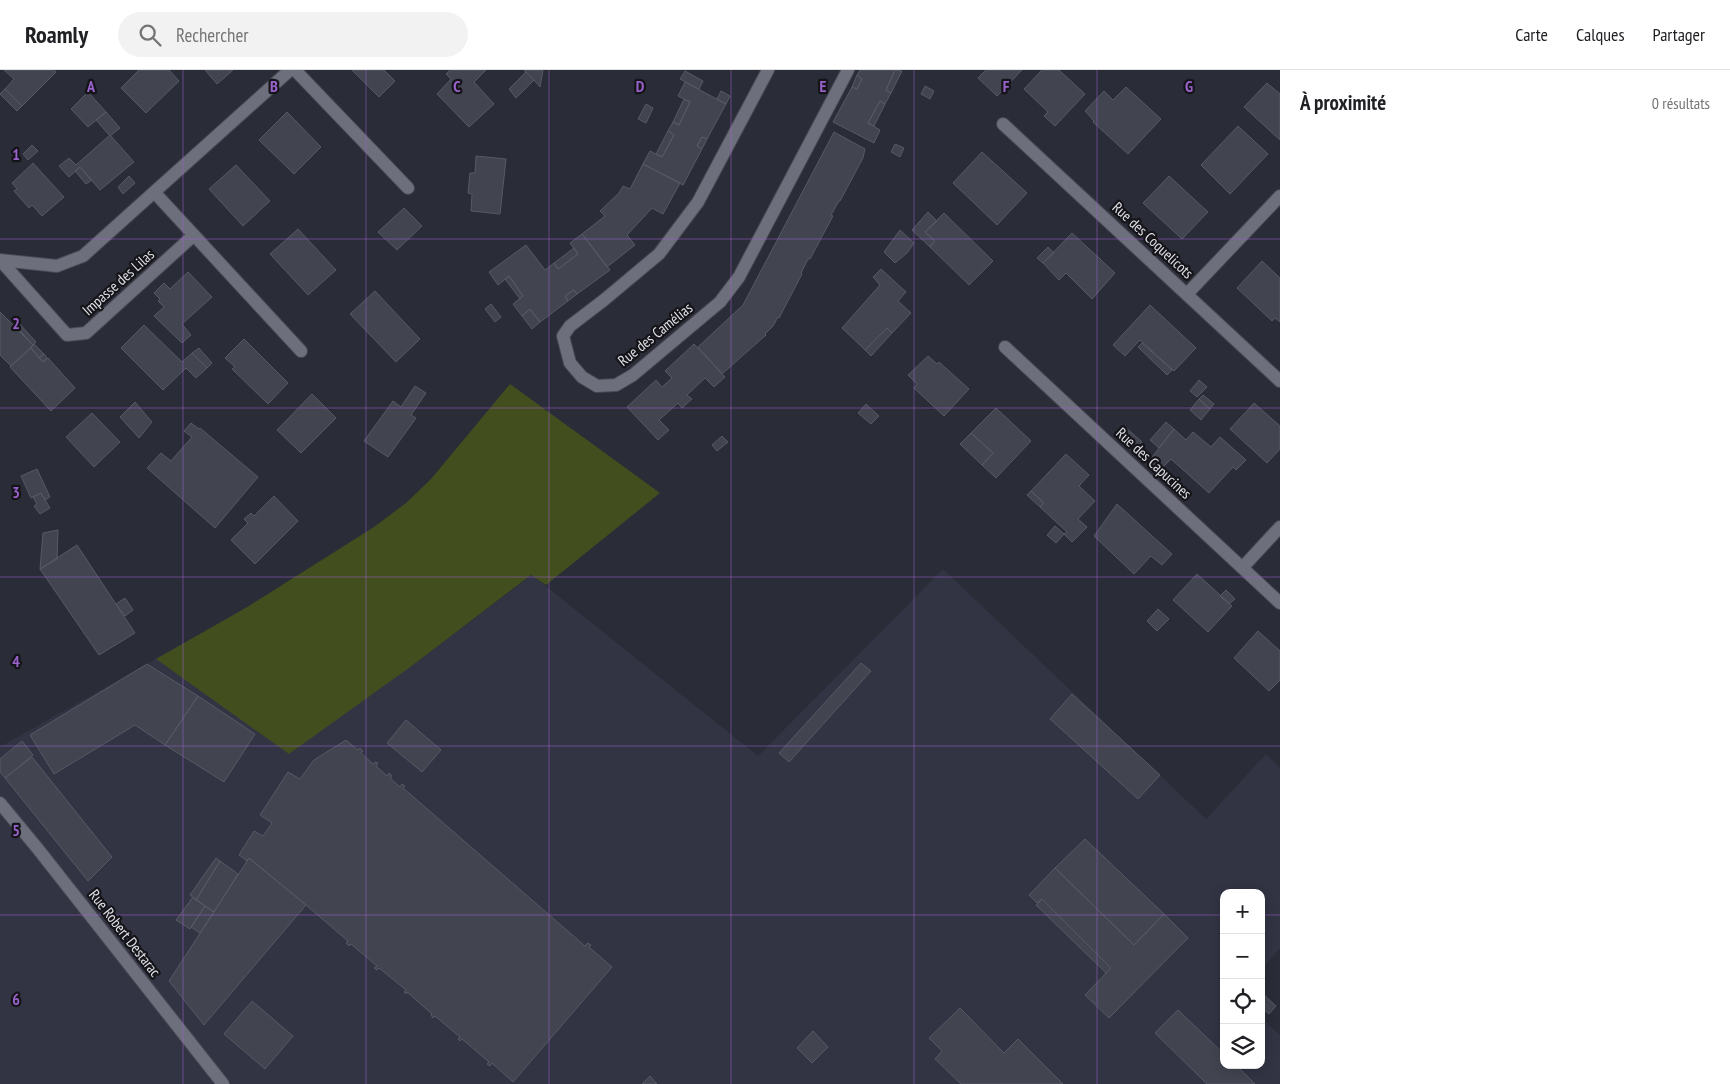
<!DOCTYPE html>
<html lang="fr">
<head>
<meta charset="utf-8">
<style>
	body { margin:0; font-family:"PT Sans Narrow",sans-serif; background:#f2f2f2; color:#202124 }
	.controls { position:absolute; right:15px; bottom:15px; display:grid; overflow:hidden; border-radius:10px; box-shadow:0 2px 12px #0003 }
	.controls button { width:45px; height:45px; display:grid; place-items:center; padding:0; border:0; border-bottom:1px solid #e0e0e0; background:#fff; color:#202124; font:25px sans-serif }
	.list { margin:0; padding:0; list-style:none }
	h2 { display:flex; justify-content:space-between; align-items:center; height:65px; margin:0; padding:0 20px; font-size:21px }
	h2 small { font-size:16px; font-weight:400; color:#757577 }
	.icon { flex:none; width:28px; height:28px; fill:none; stroke:currentColor; stroke-width:2; stroke-linecap:round; stroke-linejoin:round }
	.map { position:relative; flex:none; width:1280px; height:1014px; overflow:hidden }
	header { display:flex; align-items:center; gap:30px; box-sizing:border-box; height:70px; padding:0 25px; background:#fff; border-bottom:1px solid #e0e0e0 }
	header strong { font-size:24px }
	nav { display:flex; gap:28px; margin-inline-start:auto; font-size:18px }
	.search { width:350px; height:45px; background:#f2f2f2; display:flex; align-items:center; gap:12px; box-sizing:border-box; padding:0 18px; border-radius:28px; color:#757577; font-size:19px }
	main { display:flex }
	aside { flex:1; background:#fff }
	.map>svg:first-child { display:block }
</style>
</head>
<body>
<header>
<strong>Roamly</strong>
<div class="search"><svg class="icon" aria-label="search" viewBox="0 0 24 24"><circle cx="10" cy="10" r="6"/><path d="M15 15l6 6"/></svg>Rechercher</div>
<nav><a>Carte</a><a>Calques</a><a>Partager</a></nav>
</header>
<main>
<div class="map">
<svg width="1280" height="1014" viewBox="0 0 1280 1014">
	<rect width="100%" height="100%" fill="#2a2c37"/>
	<!-- built -->
	<path fill="#323444" d="M943 499 1206 749 1266 684 1280 698V878L1261 900V823H1224V995H1261V948L1280 965V1014H0V677L249 536 294 508 413 595 532 505 758 686Z"/>
	<!-- green -->
	<path fill="#424e1e" d="M510 314 660 423 546 515 531 505 413 595 289 684 156 589 249 536 374 457 406 433 431 409Z"/>
	<!-- building -->
	<path fill="#424450" stroke="#575966" d="M4 0H54L56 2 22 36 5 19 14 9Z
		M139 0H169L179 11 146 43 121 18Z
		M205 0H233L217 14Z
		M352 0H384L395 11 379 27Z
		M450 0H486L474 12 494 34 469 57 437 24 451 9 446 4Z
		M524 0H543L540 17 534 10Z
		M860 0H895L886 20 891 23 885 34 880 31 868 53 880 60 874 73 833 52 852 17 857 19 862 9 857 5Z
		M895 0 902 1 891 23 886 20Z
		M986 0H1022L997 26 978 8Z
		M1042 0H1059L1085 24 1055 56 1044 46 1048 42 1024 19Z
		M685 1 703 11 699 19 680 9Z
		M526 2 534 10 516 28 509 19Z
		M857 5 862 9 857 19 852 17Z
		M685 12 726 34 707 69 702 67 697 76 702 79 683 115 643 94 650 81 662 87 674 65 668 61 673 52 679 55 690 32 678 26Z
		M1267 13 1280 24V70L1244 37Z
		M925 16 934 21 930 29 921 24Z
		M1126 17 1161 49 1128 84 1093 52 1094 51 1085 41 1104 21 1113 30Z
		M5 19 22 36 17 41 0 24Z
		M721 21 730 26 726 34 717 29Z
		M88 22 106 42 88 57 71 39Z
		M684 29 690 32 679 55 673 52Z
		M880 31 885 34 874 56 868 53Z
		M646 34 653 38 646 53 638 49Z
		M106 42 120 58 110 66 96 50Z
		M287 42 321 77 294 104 259 70Z
		M1238 56 1268 84 1230 124 1201 95Z
		M668 61 674 65 662 87 656 84Z
		M834 62 865 79 863 88 840 131H839L831 145 833 146 810 189H808L801 203 802 204 779 248 778 247 773 256 765 264 766 265 722 304 698 277 743 235Z
		M110 65 134 92 100 120 80 97 69 107 59 96 69 88 76 95Z
		M702 67 707 69 702 79 697 76Z
		M895 74 904 78 900 87 891 82Z
		M32 75 38 81 28 90 23 84Z
		M982 82 1027 123 997 155 953 113Z
		M476 86 506 89 500 144 471 141 472 124 468 123 470 103H475Z
		M33 93 64 127 42 146 32 135 29 138 14 121 17 119 12 113Z
		M643 94 680 113 663 144 652 138 627 165 635 175 607 197 582 164 605 146 600 141 619 123 623 116 630 119Z
		M236 95 270 131 243 156 209 119Z
		M80 97 92 110 86 114 75 101Z
		M129 106 135 113 123 124 118 117Z
		M1169 106 1208 142 1182 169 1143 133Z
		M404 138 422 156 397 180 378 162Z
		M928 142 937 151 925 162 935 171 930 177 912 160Z
		M944 143 993 191 969 215 930 177 935 171 925 162Z
		M298 159 336 200 308 225 270 184Z
		M900 160 914 173 907 183 895 193 884 182Z
		M1072 163 1115 203 1092 229 1066 203 1059 210 1043 193Z
		M582 164 610 200 577 224 574 220 565 226 568 231 540 252 530 239 522 246 513 234 523 226 509 206 498 215 489 202 526 175 545 200 554 193 558 199 578 184 570 173Z
		M1048 177 1054 183 1043 193 1037 188Z
		M574 178 578 184 558 199 554 193Z
		M1262 191 1280 208V252L1275 248 1272 251 1237 218Z
		M881 199 906 222 898 231 911 243 892 263 887 258 865 280 842 258 880 215 873 207Z
		M188 202 212 227 182 254 191 265 182 273 154 246 164 237 158 231 160 229 154 223 164 213 170 219Z
		M509 206 523 226 520 229 505 209Z
		M574 220 577 224 568 231 565 226Z
		M375 221 420 269 396 292 350 244Z
		M491 234 501 247 495 252 485 239Z
		M1150 235 1196 278 1174 301 1140 270 1125 286 1113 275Z
		M530 239 540 252 532 259 522 246Z
		M0 242 33 275 11 296 0 285Z
		M17 251 36 272 33 275 14 254Z
		M144 255 182 292 192 283 207 298 196 308 186 298 163 320 121 278Z
		M887 258 892 263 871 286 865 280Z
		M244 269 288 313 268 334 232 299 235 297 225 288Z
		M1142 273 1172 300 1167 305 1138 277Z
		M34 274 44 284 39 288 31 278Z
		M694 274 725 307 714 317 705 308 687 325 692 329 682 338 678 333 659 350 669 360 658 370 627 337 656 310 662 317 672 308 665 301Z
		M31 278 43 292 48 288 75 318 51 341 10 297Z
		M199 278 212 293 207 298 192 283Z
		M44 284 47 288 43 292 39 288Z
		M928 286 937 294 939 292 969 319 944 346 914 318 917 314 908 305Z
		M1199 310 1207 317 1197 327 1190 321Z
		M415 316 426 323 411 345 416 348 388 387 364 371 393 331 401 337Z
		M312 324 336 348 301 383 277 360Z
		M1203 325 1214 334 1210 339 1199 329Z
		M1199 329 1210 339 1201 350 1190 340Z
		M135 332 152 352 139 368 120 347Z
		M1254 333 1280 356V379L1267 393 1230 359Z
		M866 334 879 346 871 354 858 343Z
		M996 338 1031 371 996 408 982 395 993 383 971 363Z
		M92 343 120 372 94 397 66 367Z
		M1166 352 1174 359 1159 378 1150 370Z
		M191 353 199 359 200 358 258 407 215 458 147 398 161 383 171 391 192 367 184 361Z
		M1124 356 1142 372 1136 379 1119 363Z
		M1174 359 1186 370 1193 362 1211 377 1220 367 1246 390 1236 400 1233 397 1209 423 1171 389 1159 401 1149 391Z
		M971 363 993 383 982 395 960 374Z
		M722 366 728 372 717 381 712 375Z
		M1066 384 1089 405 1079 416 1095 431 1078 449 1087 457 1072 472 1064 464 1067 462 1040 437 1044 433 1031 421Z
		M37 399 50 427 45 430 41 423 31 428 21 406Z
		M1031 421 1044 433 1040 437 1027 425Z
		M41 423 50 438 40 444 34 436 37 434 33 427Z
		M274 426 298 451 255 494 231 470 248 453 244 449 251 443 254 446Z
		M1117 434 1172 484 1162 495 1151 486 1134 504 1094 466Z
		M1055 456 1064 464 1056 473 1047 465Z
		M58 460 57 489 40 499 43 463Z
		M77 475 135 563 99 585 40 499Z
		M1197 504 1232 536 1208 562 1173 530Z
		M1226 520 1235 529 1229 534 1220 526Z
		M125 528 133 540 125 546 116 534Z
		M1158 539 1169 549 1157 561 1147 551Z
		M1258 561 1280 581V610L1269 621 1234 588Z
		M861 593 871 601 789 692 779 683Z
		M147 594 198 626 165 675 135 655 54 704 30 665Z
		M1072 624 1160 705 1138 729 1050 649Z
		M198 626 255 664 224 712 165 675Z
		M406 650 441 680 422 702 387 673Z
		M346 670 358 680 360 678 363 681 361 683 373 694 375 692 378 693 376 696 387 706 389 703 392 706 390 708 400 717 402 714 405 716 403 718 585 876 588 873 591 875 589 877 612 897 513 1012 492 993 490 996 487 994 489 992 462 969 460 971 458 969 460 967 435 946 433 948 431 945 432 944 407 922 406 924 404 922 406 920 379 898 377 900 374 898 377 896 351 874 349 876 346 873 348 871 306 835 249 788 247 791 239 785 254 761 263 766 272 753 260 745 288 702 300 709 314 690Z
		M22 671 33 685 5 708 0 702V689Z
		M32 687 112 787 88 811 5 708Z
		M1085 769 1164 844 1134 875 1055 798Z
		M216 788 220 791 196 830 190 825Z
		M249 788 306 835 204 955 169 911Z
		M220 791 238 804 214 842 196 830Z
		M1055 798 1134 875 1164 844 1188 868 1109 948 1085 925 1111 898 1042 829 1037 833 1029 825Z
		M193 827 205 836 190 859 176 850Z
		M1042 829 1111 898 1106 903 1036 835Z
		M205 836 214 842 200 863 191 857Z
		M1262 923 1276 936 1269 944 1261 937Z
		M252 931 293 966 265 999 224 964Z
		M960 938 1004 983 1018 969 1063 1014H961L935 989 942 981 929 968Z
		M1178 940 1224 984V995H1236L1255 1014H1207L1155 963Z
		M813 961 828 977 812 993 797 978Z
		M650 1006 657 1014H642Z"/>
	<g fill="none" stroke-linecap="round" stroke-linejoin="round">
		<!-- minor casing -->
		<g stroke="#484953" stroke-width="14">
			<path id="minor" d="M295 0 408 118
				M768 0 698 132 659 184 604 230 570 256 563 266 570 293 582 307 597 316 616 315 633 305 720 232 739 207 848 0
				M1003 54 1280 311
				M155 123 301 281
				M0 190 57 196 83 186 290 0
				M0 190 67 265 86 263 194 165
				M1187 224 1280 126
				M1005 277 1280 533
				M1243 497 1280 457
				M0 733 38 779 223 1014"/>
		</g>
		<!-- minor -->
		<use href="#minor" stroke="#6d6f7c" stroke-width="12"/>
	</g>
	<!-- grid -->
	<path fill="none" stroke="#9962cb" stroke-width="1" stroke-opacity="0.55" d="M183 0V1014M366 0V1014M549 0V1014M731 0V1014M914 0V1014M1097 0V1014M0 169H1280M0 338H1280M0 507H1280M0 676H1280M0 845H1224M1261 845H1280"/>
	<g text-anchor="middle" dominant-baseline="central" stroke-width="4.5" stroke-linejoin="round" paint-order="stroke">
		<!-- street labels -->
		<g font-size="15" fill="#e0e1e8" stroke="#141419">
			<text transform="translate(1153 170) rotate(43)">Rue des Coquelicots</text>
			<text transform="translate(118 212) rotate(-42)">Impasse des Lilas</text>
			<text transform="translate(655 264) rotate(-39)">Rue des Camélias</text>
			<text transform="translate(1154 393) rotate(43)">Rue des Capucines</text>
			<text transform="translate(125 863) rotate(52)">Rue Robert Destarac</text>
		</g>
	</g>
	<g font-size="16" text-anchor="middle" font-weight="bold" fill="#9962cb" stroke="#141419" stroke-width="4.5" stroke-linejoin="round" paint-order="stroke">
		<text x="91" y="22">A</text>
		<text x="274" y="22">B</text>
		<text x="457" y="22">C</text>
		<text x="640" y="22">D</text>
		<text x="823" y="22">E</text>
		<text x="1006" y="22">F</text>
		<text x="1189" y="22">G</text>
		<text x="16" y="90">1</text>
		<text x="16" y="259">2</text>
		<text x="16" y="428">3</text>
		<text x="16" y="597">4</text>
		<text x="16" y="766">5</text>
		<text x="16" y="935">6</text>
	</g>
</svg>
<div class="controls">
<button>+</button>
<button>−</button>
<button><svg class="icon" aria-label="locate" viewBox="0 0 24 24"><circle cx="12" cy="12" r="6"/><path d="M12 2v4M12 18v4M2 12h4M18 12h4"/></svg></button>
<button><svg class="icon" aria-label="layers" viewBox="0 0 24 24"><path d="M12 4l9 5-9 5-9-5zM3 14l9 5 9-5"/></svg></button>
</div>
</div>
<aside>
<h2>À proximité<small>0 résultats</small></h2>
<ul class="list">
</ul>
</aside>
</main>
</body>
</html>
